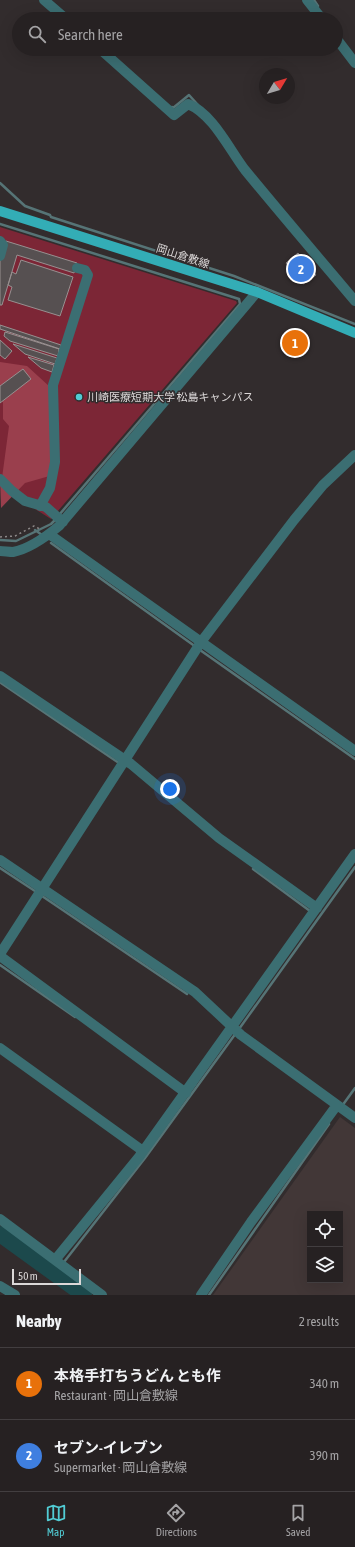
<!DOCTYPE html>
<html lang="en">
<head>
<meta charset="utf-8">
<style>
	body { margin:0; font-family:"Asap Condensed","Noto Sans JP",sans-serif; background:#2e292a; color:#f1f3f6 }
	.controls { position:absolute; right:12px; bottom:12px; display:grid; overflow:hidden; border-radius:0px; box-shadow:0 4px 16px #0002 }
	.controls button { width:36px; height:36px; display:grid; place-items:center; padding:0; border:0; border-bottom:1px solid #423e40; background:#262122; color:#f1f3f6; font:20px sans-serif }
	.compass { position:absolute; left:259px; top:68px; width:36px; height:36px; border-radius:50%; background:#262122; box-shadow:0 4px 16px #0002; rotate:52deg }
	.scale { position:absolute; left:12px; bottom:10px; width:69px; box-sizing:border-box; padding-left:4px; border:2px solid #dcd8d8; border-top:0; font-size:11px; line-height:14px; white-space:nowrap; color:#dcd8d8; -webkit-text-stroke:3px #322c2d; paint-order:stroke }
	.you { position:absolute; left:170px; top:789px; width:14px; height:14px; margin:-10px; border:3px solid #fff; border-radius:50%; background:#1a73e8; box-shadow:0 0 0 6px #1a73e833 }
	.badge { display:grid; place-items:center; width:26px; height:26px; border-radius:50%; background:#51ccd4; color:#fff; font-size:13px; font-weight:700 }
	.pin { position:absolute; translate:-50% -50%; border:2px solid #fff; box-shadow:0 1px 4px #0006 }
	.list { margin:0; padding:0; list-style:none }
	h2 { display:flex; justify-content:space-between; align-items:center; height:52px; margin:0; padding:0 16px; font-size:17px }
	h2 small { font-size:13px; font-weight:400; color:#a4a3a5 }
	.list li { display:grid; grid-template-columns:26px 1fr auto; gap:12px; align-items:center; box-sizing:border-box; height:72px; padding:0 16px; border-top:1px solid #423e40 }
	.list b { display:block; font-size:15px; white-space:nowrap }
	.list p { margin:0; font-size:13px; white-space:nowrap; color:#a4a3a5 }
	.list em { font-size:13px; font-style:normal; color:#a4a3a5 }
	.icon { flex:none; width:22px; height:22px; fill:none; stroke:currentColor; stroke-width:2; stroke-linecap:round; stroke-linejoin:round }
	.map { position:relative; flex:none; width:355px; height:1295px; overflow:hidden }
	.search { position:absolute; background:#262122; box-shadow:0 4px 16px #0002; left:12px; right:12px; top:12px; height:44px; display:flex; align-items:center; gap:10px; box-sizing:border-box; padding:0 14px; border-radius:22px; color:#a4a3a5; font-size:15px }
	.sheet { height:196px; background:#262122 }
	nav { display:flex; justify-content:space-around; align-items:center; box-sizing:border-box; height:56px; border-top:1px solid #423e40; background:#262122; font-size:11px; color:#a4a3a5 }
	nav a { display:grid; justify-items:center; gap:2px }
	nav .on { color:#51ccd4 }
	.map>svg:first-child { display:block }
</style>
</head>
<body>
<div class="map">
<svg width="355" height="1295" viewBox="0 0 355 1295">
	<rect width="100%" height="100%" fill="#322c2d"/>
	<!-- built -->
	<path fill="#423737" fill-rule="evenodd" d="M340 1117 355 1128V1295H213ZM310 1214H340V1280H310Z"/>
	<!-- green -->
	<path fill="#7c2636" d="M0 227 236 301 237 303 51 519 0 487Z"/>
	<!-- forest -->
	<path fill="#9a3f4d" d="M0 362 27 366 50 387 53 475 25 483 1 508 0 478H2L9 426 3 419V402H0Z"/>
	<g fill="none" stroke-linecap="round" stroke-linejoin="round">
		<!-- stream -->
		<path stroke="#567476" stroke-width="2.5" d="M314 0 318 6
			M336 30 340 36
			M172 107 173 108 189 95 198 105
			M0 183 25 206 50 215 51 217 234 276 355 324
			M0 224 239 299 240 304 59 515
			M35 530 42 535
			M0 540 16 541 51 524 56 519
			M51 543 196 647
			M200 650 355 759
			M1 683 119 763
			M0 868 38 893
			M253 869 310 911
			M42 896 187 994
			M0 965 75 1017
			M239 1029 355 867
			M342 1106 355 1088
			M64 1262 145 1158 236 1033
			M55 1274 61 1266
			M209 1295 329 1124"/>
		<!-- river -->
		<path stroke="#1c494c" stroke-width="16" d="M0 1234 84 1295"/>
	</g>
	<!-- building -->
	<path fill="#565051" stroke="#979090" d="M6 241 77 263 74 273 17 255 2 305H0V261Z
		M298 253 316 275 303 284 286 263Z
		M21 260 73 277 60 316 8 300 12 287 8 285 12 272 16 274Z
		M0 325 61 345 60 349 0 329Z
		M5 332 59 349 58 356 10 341 4 336Z
		M292 333 304 348 294 356 290 351 294 348 285 338Z
		M0 340 12 351 5 359 0 355Z
		M13 344 57 358 55 364 25 354Z
		M28 357 54 365 52 372 41 368Z
		M23 369 31 379 0 403V386Z"/>
	<g fill="none" stroke-linecap="round" stroke-linejoin="round">
		<!-- path -->
		<path stroke="#8c8787" stroke-width="1.5" stroke-dasharray="2 3" stroke-linecap="butt" d="M0 537 15 536 34 526 40 529"/>
		<!-- minor -->
		<path stroke="#3b6e72" stroke-width="10" d="M44 0 66 19
			M307 0 322 19
			M336 38 355 63
			M100 49 174 115 188 104C213 114 229 149 245 170 281 214 318 257 355 301
			M0 241 3 245 0 256
			M0 479 12 491 25 501 46 507 63 522
			M40 506 50 488 55 462 53 385 88 275 85 270 77 268
			M49 534 355 751
			M0 551C4 551 9 552 13 552 29 549 47 536 59 526L257 292
			M0 676 131 764 219 838 317 908
			M0 860 195 992 241 1035 355 1118
			M0 954 201 642 294 520 323 485 355 455
			M0 956 186 1093
			M0 1048 143 1151
			M0 1219 102 1295
			M55 1260 139 1157 355 854
			M0 1286 15 1295
			M201 1295 251 1222 337 1105"/>
		<!-- major -->
		<path stroke="#33adb6" stroke-width="10" d="M0 211 257 292 355 333"/>
	</g>
	<!-- markers -->
	<circle fill="#51ccd4" stroke="#322c2d" stroke-width="1.5" cx="79" cy="397" r="4"/>
	<g text-anchor="middle" dominant-baseline="central" stroke-width="3" stroke-linejoin="round" paint-order="stroke">
		<!-- street labels -->
		<g font-size="11" fill="#dcd8d8" stroke="#322c2d">
			<text transform="translate(183 256) rotate(18)">岡山倉敷線</text>
		</g>
		<!-- poi labels -->
		<g font-size="11" fill="#dcd8d8" stroke="#322c2d" text-anchor="start">
			<text x="87" y="397">川崎医療短期大学 松島キャンパス</text>
		</g>
	</g>
</svg>
<div class="controls">
<button><svg class="icon" aria-label="locate" viewBox="0 0 24 24"><circle cx="12" cy="12" r="6"/><path d="M12 2v4M12 18v4M2 12h4M18 12h4"/></svg></button>
<button><svg class="icon" aria-label="layers" viewBox="0 0 24 24"><path d="M12 4l9 5-9 5-9-5zM3 14l9 5 9-5"/></svg></button>
</div>
<svg class="compass" viewBox="-18 -18 36 36"><path d="M0-13l5 13h-10z" fill="#e53935"/><path d="M0 13l5-13h-10z" fill="#a4a3a5"/></svg>
<div class="scale">50 m</div>
<div class="you"></div>
<div class="pin badge" style="left:295px;top:343px;background:#e8710a">1</div>
<div class="pin badge" style="left:301px;top:269px;background:#3f7fe0">2</div>
<div class="search"><svg class="icon" aria-label="search" viewBox="0 0 24 24"><circle cx="10" cy="10" r="6"/><path d="M15 15l6 6"/></svg>Search here</div>
</div>
<section class="sheet">
<h2>Nearby<small>2 results</small></h2>
<ul class="list">
<li><span class="badge" style="background:#e8710a">1</span><div><b>本格手打ちうどん とも作</b><p>Restaurant · 岡山倉敷線</p></div><em>340 m</em></li>
<li><span class="badge" style="background:#3f7fe0">2</span><div><b>セブン-イレブン</b><p>Supermarket · 岡山倉敷線</p></div><em>390 m</em></li>
</ul>
</section>
<nav>
<a class="on"><svg class="icon" aria-label="map" viewBox="0 0 24 24"><path d="M3 6l6-2 6 2 6-2v14l-6 2-6-2-6 2zM9 4v14M15 6v14"/></svg>Map</a>
<a><svg class="icon" aria-label="directions" viewBox="0 0 24 24"><path d="M12 3l9 9-9 9-9-9zM9 14v-3h6M13 9l2 2-2 2"/></svg>Directions</a>
<a><svg class="icon" aria-label="saved" viewBox="0 0 24 24"><path d="M7 4h10v16l-5-4-5 4z"/></svg>Saved</a>
</nav>
</body>
</html>
